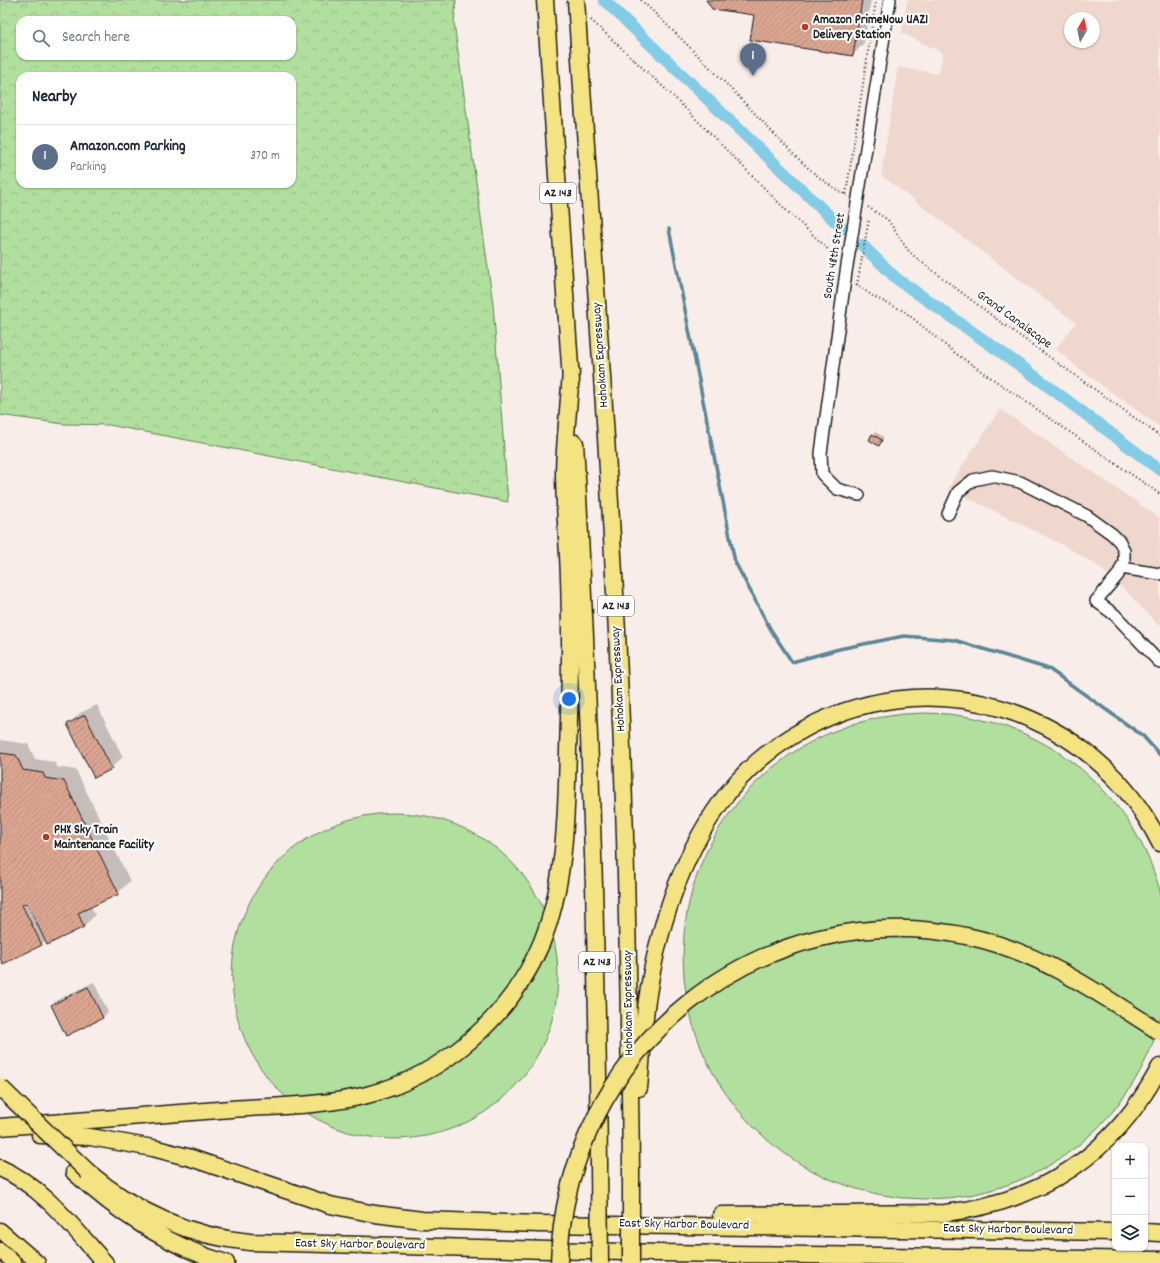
<!DOCTYPE html>
<html lang="en">
<head>
<meta charset="utf-8">
<style>
	body { margin:0; font-family:Dekko,sans-serif; background:#f2f2f3; color:#1f2937 }
	.controls { position:absolute; right:12px; bottom:12px; display:grid; overflow:hidden; border-radius:8px; box-shadow:0 1px 3px #0004 }
	.controls button { width:36px; height:36px; display:grid; place-items:center; padding:0; border:0; border-bottom:1px solid #e0e1e3; background:#fff; color:#1f2937; font:20px sans-serif }
	.compass { position:absolute; left:1064px; top:12px; width:36px; height:36px; border-radius:50%; background:#fff; box-shadow:0 1px 3px #0004; rotate:9deg }
	.you { position:absolute; left:569px; top:699px; width:14px; height:14px; margin:-10px; border:3px solid #fff; border-radius:50%; background:#1a73e8; box-shadow:0 0 0 6px #1a73e833 }
	.badge { display:grid; place-items:center; width:26px; height:26px; border-radius:50%; background:#111827; color:#fff; font-size:13px; font-weight:700 }
	.pin { position:absolute; translate:-50% -33px; filter:drop-shadow(0 1px 2px #0008) }
	.pin::after { content:''; position:absolute; top:21px; width:14px; height:12px; background:inherit; clip-path:polygon(0 0,100% 0,50% 100%) }
	.list { margin:0; padding:0; list-style:none }
	h2 { display:flex; justify-content:space-between; align-items:center; height:52px; margin:0; padding:0 16px; font-size:17px }
	h2 small { font-size:13px; font-weight:400; color:#747a83 }
	.list li { display:grid; grid-template-columns:26px 1fr auto; gap:12px; align-items:center; box-sizing:border-box; height:64px; padding:0 16px; border-top:1px solid #e0e1e3 }
	.list b { display:block; font-size:15px; white-space:nowrap }
	.list p { margin:0; font-size:13px; white-space:nowrap; color:#747a83 }
	.list em { font-size:13px; font-style:normal; color:#747a83 }
	.icon { flex:none; width:22px; height:22px; fill:none; stroke:currentColor; stroke-width:2; stroke-linecap:round; stroke-linejoin:round }
	.map { position:relative; flex:none; width:1160px; height:1263px; overflow:hidden }
	.search { position:absolute; background:#fff; box-shadow:0 1px 3px #0004; left:16px; top:16px; width:280px; height:44px; display:flex; align-items:center; gap:10px; box-sizing:border-box; padding:0 14px; border-radius:12px; color:#747a83; font-size:15px }
	.panel { position:absolute; background:#fff; box-shadow:0 1px 3px #0004; left:16px; top:72px; width:280px; height:116px; border-radius:12px }
	.map>svg:first-child { display:block }
</style>
</head>
<body>
<div class="map">
<svg width="1160" height="1263" viewBox="0 0 1160 1263">
	<defs>
		<pattern id="forest-crowns" width="20" height="18" patternUnits="userSpaceOnUse"><rect width="20" height="18" fill="#b1df9e"/><path d="M2 6a3 3 0 1 1 6 0M12 15a3 3 0 1 1 6 0" fill="none" stroke="#98bf88"/></pattern>
		<pattern id="building-hatch" width="6" height="6" patternUnits="userSpaceOnUse"><rect width="6" height="6" fill="#dba590"/><path d="M-1 1l2-2M0 6l6-6M5 7l2-2" fill="none" stroke="#bb8d7c"/></pattern>
	</defs>
	<rect width="100%" height="100%" fill="#f8ede9"/>
	<filter id="ink" filterUnits="userSpaceOnUse"><feTurbulence type="fractalNoise" baseFrequency=".025" numOctaves="2"/><feDisplacementMap in="SourceGraphic" scale="8" xChannelSelector="R" yChannelSelector="G"/><feConvolveMatrix kernelMatrix="1 2 1 2 8 2 1 2 1" color-interpolation-filters="sRGB"/></filter>
	<g filter="url(#ink)">
		<!-- built -->
		<path fill="#efd7ce" fill-rule="evenodd" d="M907 0H1160V427L1082 371 1056 349 1076 323 881 175 898 67 939 74 943 53 902 33ZM1070 18H1094V42H1070Z
			M1000 409 1160 518V627L1121 586 1095 564 1065 546 948 488Z"/>
		<!-- green -->
		<path fill="#b1df9e" stroke="#667e5d" d="M683 956a243 243 0 1 1 486 0a243 243 0 1 1-486 0Z
			M232 976a163 163 0 1 1 326 0a163 163 0 1 1-326 0Z"/>
		<!-- forest -->
		<path fill="url(#forest-crowns)" stroke="#667e5d" fill-rule="evenodd" d="M0 0H456L454 23 493 304 508 502 109 425 64 424 0 415ZM20 20H292V56H20ZM20 76H292V184H20Z"/>
		<!-- shadow -->
		<path fill="#0003" d="M707 0H871L864 43 853 55 755 15Z
			M875 432 884 437 879 444 870 439Z
			M97 705 123 757 111 768 69 724 80 713Z
			M0 740 28 744 35 759 54 762 57 767 76 770 130 881 118 893 91 906 95 915 84 926 48 943 46 940 41 945 0 956Z
			M94 982 108 1012 103 1017 66 1035 52 1005 57 1000Z"/>
		<g fill="none" stroke-linecap="round" stroke-linejoin="round">
			<!-- stream -->
			<path stroke="#5a8695" stroke-width="3.5" d="M669 229 735 562 771 630 792 662 839 649 904 636 954 640 1049 669 1143 736 1160 755"/>
			<!-- canal -->
			<path stroke="#84cce5" stroke-width="12" d="M604 0 843 229
				M862 245 897 279 1025 369 1160 470"/>
		</g>
		<!-- building -->
		<path fill="url(#building-hatch)" stroke="#1c1c1c" d="M706 0H862L853 56 750 40 754 15 712 9Z
			M872 434 882 440 879 446 869 440Z
			M85 715 112 769 94 778 67 724Z
			M0 753 16 755 23 770 43 773 45 778 64 781 119 894 78 913 84 927 47 945 27 903 22 905 42 945 3 964 0 958Z
			M88 987 103 1018 66 1036 51 1005Z"/>
		<g fill="none" stroke-linecap="round" stroke-linejoin="round">
			<!-- minor casing -->
			<g stroke="#1c1c1c" stroke-width="14">
				<path id="minor" d="M859 495 837 489 822 474 821 453 846 272 890 0
					M948 514 958 492 973 480 992 476 1020 482 1087 516 1112 534 1120 542 1124 551V562L1118 575 1096 601 1115 615 1160 663
					M1121 568 1160 574"/>
			</g>
			<!-- major casing -->
			<g stroke="#1c1c1c" stroke-width="17">
				<path id="major" d="M0 1230 38 1263
					M0 1250 14 1263"/>
			</g>
			<!-- highway casing -->
			<g stroke="#1c1c1c" stroke-width="19">
				<path id="highway" d="M545 0 571 381
					M579 45C594 263 611 481 620 699 627 855 629 1011 631 1167
					M575 443C589 683 597 923 599 1164
					M639 1088C642 1058 643 1029 647 1000 657 931 680 859 721 802 740 775 766 752 794 735 925 656 1093 707 1160 843
					M0 1127C77 1121 154 1115 231 1109 276 1106 323 1106 367 1095 444 1075 510 1017 541 944 566 884 566 815 568 751 570 693 571 636 569 578 568 543 564 507 564 471 565 438 569 404 571 371
					M40 1135 90 1137 153 1148 191 1158 330 1205 375 1214 422 1220 539 1224 1115 1232
					M0 1168C44 1187 74 1229 105 1263
					M74 1172C118 1213 168 1246 226 1263
					M88 1172C135 1212 188 1236 250 1242L660 1253 1160 1260
					M721 1215 945 1213C1042 1202 1115 1153 1160 1067
					M1145 1232 1160 1233"/>
			</g>
			<!-- path -->
			<path stroke="#1c1c1c" stroke-width="2" stroke-dasharray="1 3" stroke-linecap="butt" d="M641 0C682 39 722 79 761 120 787 147 814 179 848 196
				M591 20 674 97 787 211 825 246 837 260
				M846 194 876 0
				M868 207 888 220 907 249 915 257 999 321 1160 436
				M856 284 874 297 904 311 955 353 1160 494
				M857 285 869 219"/>
			<!-- minor -->
			<use href="#minor" stroke="#fff" stroke-width="11"/>
			<!-- major -->
			<use href="#major" stroke="#f4e382" stroke-width="14"/>
			<!-- highway -->
			<use href="#highway" stroke="#f4e382" stroke-width="16"/>
			<!-- highway-bridge casing -->
			<g stroke="#1c1c1c" stroke-width="19" stroke-linecap="butt">
				<path id="highway-bridge" d="M576 0 579 45
					M0 1087 88 1172
					M599 1164 600 1263
					M559 1263C565 1050 761 890 971 937 1042 953 1100 994 1160 1032
					M631 1263V1167"/>
			</g>
			<!-- highway-bridge -->
			<use href="#highway-bridge" stroke="#f4e382" stroke-width="16"/>
		</g>
	</g>
	<!-- markers -->
	<g fill="#c8321e" stroke="#fff" stroke-width="1.5">
		<circle cx="805" cy="27" r="4"/>
		<circle cx="46" cy="837" r="4"/>
	</g>
	<g text-anchor="middle" dominant-baseline="central" stroke-width="4" stroke-linejoin="round" paint-order="stroke">
		<!-- shield labels -->
		<g fill="#fff" stroke="#606060" stroke-width="1">
			<rect x="540" y="183" width="36" height="20" rx="3"/>
			<rect x="598" y="596" width="36" height="20" rx="3"/>
			<rect x="579" y="952" width="36" height="20" rx="3"/>
		</g>
		<g font-size="12" font-weight="bold" fill="#1c1c1c">
			<text x="558" y="193">AZ 143</text>
			<text x="616" y="606">AZ 143</text>
			<text x="597" y="962">AZ 143</text>
		</g>
		<!-- poi labels -->
		<g font-size="13" font-weight="bold" fill="#1c1c1c" stroke="#fff" text-anchor="start">
			<text x="813" y="20">Amazon PrimeNow UAZ1<tspan x="813" dy="15">Delivery Station</tspan></text>
			<text x="54" y="830">PHX Sky Train<tspan x="54" dy="15">Maintenance Facility</tspan></text>
		</g>
		<!-- street labels -->
		<g font-size="13" fill="#1c1c1c" stroke="#fff">
			<text transform="translate(835 256) rotate(-81)">South 48th Street</text>
			<text transform="translate(1014 320) rotate(36)">Grand Canalscape</text>
			<text transform="translate(601 355) rotate(-94)">Hohokam Expressway</text>
			<text transform="translate(619 679) rotate(-93)">Hohokam Expressway</text>
			<text transform="translate(629 1003) rotate(-91)">Hohokam Expressway</text>
			<text transform="translate(684 1225) rotate(1)">East Sky Harbor Boulevard</text>
			<text transform="translate(1008 1230) rotate(1)">East Sky Harbor Boulevard</text>
			<text transform="translate(360 1245) rotate(1)">East Sky Harbor Boulevard</text>
		</g>
	</g>
</svg>
<div class="controls">
<button>+</button>
<button>−</button>
<button><svg class="icon" aria-label="layers" viewBox="0 0 24 24"><path d="M12 4l9 5-9 5-9-5zM3 14l9 5 9-5"/></svg></button>
</div>
<svg class="compass" viewBox="-18 -18 36 36"><path d="M0-13l5 13h-10z" fill="#e53935"/><path d="M0 13l5-13h-10z" fill="#747a83"/></svg>
<div class="you"></div>
<div class="pin badge" style="left:753px;top:76px;background:#5c6f8a">1</div>
<div class="search"><svg class="icon" aria-label="search" viewBox="0 0 24 24"><circle cx="10" cy="10" r="6"/><path d="M15 15l6 6"/></svg>Search here</div>
<section class="panel">
<h2>Nearby<small></small></h2>
<ul class="list">
<li><span class="badge" style="background:#5c6f8a">1</span><div><b>Amazon.com Parking</b><p>Parking</p></div><em>370 m</em></li>
</ul>
</section>
</div>
</body>
</html>
